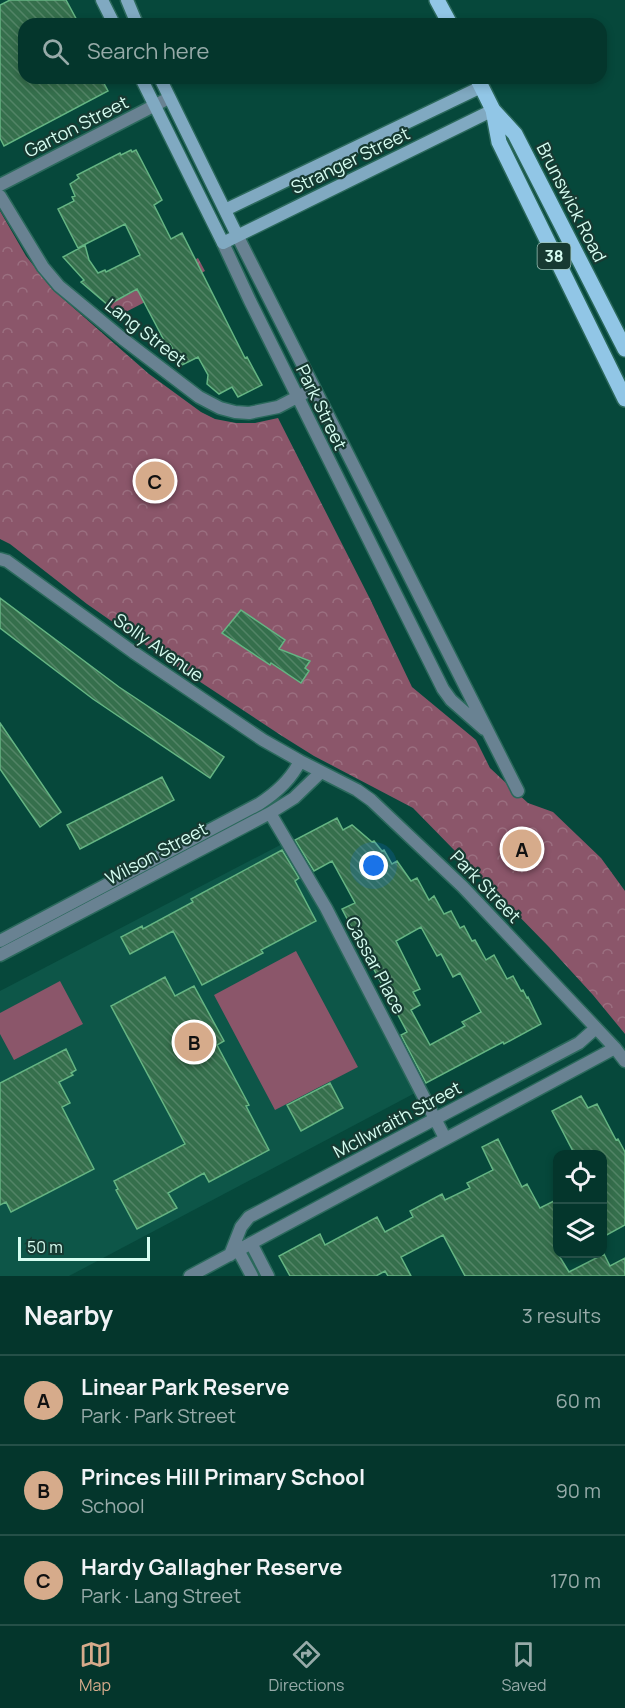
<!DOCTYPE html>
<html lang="en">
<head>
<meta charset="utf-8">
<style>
	body { margin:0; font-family:Manrope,sans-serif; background:#0d3e34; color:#f1f3f6 }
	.controls { position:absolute; right:18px; bottom:18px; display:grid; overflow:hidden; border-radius:12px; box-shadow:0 3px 9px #0003 }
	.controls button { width:54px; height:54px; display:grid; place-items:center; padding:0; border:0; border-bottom:2px solid #255048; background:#04362c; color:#f1f3f6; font:30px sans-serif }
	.scale { position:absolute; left:18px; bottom:15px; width:132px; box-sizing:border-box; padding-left:6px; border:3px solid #d6fdf1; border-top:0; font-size:16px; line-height:21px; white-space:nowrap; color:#d6fdf1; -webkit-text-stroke:4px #173a32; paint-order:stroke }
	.you { position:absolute; left:374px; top:866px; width:21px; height:21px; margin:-15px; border:4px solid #fff; border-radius:50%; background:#1a73e8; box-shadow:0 0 0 9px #1a73e833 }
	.badge { display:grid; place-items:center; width:39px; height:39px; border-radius:50%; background:#d6ab8b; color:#111; font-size:20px; font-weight:700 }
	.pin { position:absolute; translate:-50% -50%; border:3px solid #fff; box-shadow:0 2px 6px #0006 }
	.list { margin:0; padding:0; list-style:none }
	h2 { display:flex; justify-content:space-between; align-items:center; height:78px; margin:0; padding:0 24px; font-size:26px }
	h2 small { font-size:20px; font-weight:400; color:#97aba9 }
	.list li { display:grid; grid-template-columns:39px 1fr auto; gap:18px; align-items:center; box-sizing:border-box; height:90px; padding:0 24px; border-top:2px solid #255048 }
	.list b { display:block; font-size:22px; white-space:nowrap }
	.list p { margin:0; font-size:20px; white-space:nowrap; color:#97aba9 }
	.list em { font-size:20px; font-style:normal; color:#97aba9 }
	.icon { flex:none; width:33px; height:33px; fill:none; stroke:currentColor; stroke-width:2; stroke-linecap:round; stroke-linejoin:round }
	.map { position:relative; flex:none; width:625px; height:1276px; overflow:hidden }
	.search { position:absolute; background:#04362c; box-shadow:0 3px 9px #0003; left:18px; right:18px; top:18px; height:66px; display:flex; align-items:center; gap:15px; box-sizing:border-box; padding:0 21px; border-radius:18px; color:#97aba9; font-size:22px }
	.sheet { height:348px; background:#04362c }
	nav { display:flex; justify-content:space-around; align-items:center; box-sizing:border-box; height:84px; border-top:2px solid #255048; background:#04362c; font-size:16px; color:#97aba9 }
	nav a { display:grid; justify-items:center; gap:3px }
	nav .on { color:#d6ab8b }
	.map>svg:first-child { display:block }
</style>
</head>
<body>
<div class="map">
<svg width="625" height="1276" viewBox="0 0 625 1276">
	<defs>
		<pattern id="forest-crowns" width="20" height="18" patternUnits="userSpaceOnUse" patternTransform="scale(1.5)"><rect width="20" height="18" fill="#8b566a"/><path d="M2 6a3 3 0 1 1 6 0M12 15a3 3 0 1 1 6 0" fill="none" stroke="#9b6f80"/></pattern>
		<pattern id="building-back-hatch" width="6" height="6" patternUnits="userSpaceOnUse" patternTransform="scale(1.5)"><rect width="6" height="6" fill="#356f4c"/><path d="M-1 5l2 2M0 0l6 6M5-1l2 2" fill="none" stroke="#528466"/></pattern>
	</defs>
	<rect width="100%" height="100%" fill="#06483b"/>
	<!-- built -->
	<path fill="#0d5648" d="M284 843 415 1093 69 1276H0V991Z"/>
	<!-- forest -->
	<path fill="url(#forest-crowns)" d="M0 211 26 256 52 289 149 374 201 412 215 419 236 423H255L278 418 370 599 412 687 476 740 490 768 505 782 528 803 553 812 601 858 625 891V1034L593 995 549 947 413 808 314 756 282 736 167 660 87 604 10 544 0 539Z
		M198 258 205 271 120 315 108 305Z"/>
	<!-- pitch -->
	<path fill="#8b566a" d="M296 951 358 1067 275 1110 214 995Z
		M60 981 83 1024 14 1060 0 1034V1013Z"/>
	<!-- building -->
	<path fill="url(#building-back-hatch)" stroke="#65b583" stroke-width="1.5" fill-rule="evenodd" d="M10 0H66L79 24H24V78H101L108 91 4 146 0 138V5Z
		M131 150 132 152 136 150 162 200 154 205 171 239 182 233 245 358 247 357 262 385 238 397 232 387 219 394 207 384 208 375 198 357 182 365 170 344 167 346 137 289 108 305 81 282 84 280 63 257 85 245 89 260 98 273 105 270 106 272 140 255 125 224 78 248 58 209 74 201 72 197 75 196 70 184 79 178 77 175 120 153 121 155Z
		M0 598 119 687 224 757 210 778 93 699 0 628Z
		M241 610 285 640 279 649 310 661 305 668 309 671 301 683 271 663 270 665 222 633Z
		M0 723 61 812 40 827 0 769Z
		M162 777 174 800 80 849 67 825Z
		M337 818 343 830 352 825 372 842 374 841 382 851 384 850 392 864 397 861 411 881 417 878 429 900 434 896 444 914 451 911 460 928 464 926 472 941 475 940 486 960 494 955 507 979 513 976 521 991 523 990 527 998 528 997 541 1024 504 1044 503 1042 426 1083 401 1035 407 1032 342 909 355 903 332 861 314 871 295 840ZM421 927 437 956 441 954 453 977 460 973 481 1012 462 1022 465 1026 430 1045 411 1010 420 1005 413 992 420 989 396 941Z
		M282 850 299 878 295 881 316 921 261 950 263 953 202 985 173 931 130 954 121 937 142 926 143 929 193 902 191 899Z
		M165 977 175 996 194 986 224 1041 217 1045 249 1105 246 1106 269 1150 209 1182 204 1173 168 1193 177 1208 137 1229 116 1190 118 1189 114 1181 185 1144 111 1006Z
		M66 1049 76 1070 71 1073 73 1075 59 1082 70 1103 62 1107 94 1169 11 1212 6 1202 0 1205V1083Z
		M330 1083 343 1108 301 1131 287 1105Z
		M581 1096 588 1108 597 1104 616 1140 618 1139 625 1152V1225L603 1237V1155H575L552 1111Z
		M498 1139 522 1187 527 1184 540 1208 558 1199V1254L569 1272 604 1254 610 1266 625 1258V1276H465L443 1235 401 1257 411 1276H388L385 1271 376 1276H290L279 1256 320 1234 325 1245 377 1217 385 1232 413 1217 410 1211 442 1194 445 1200 470 1188 467 1183 493 1170 482 1147Z"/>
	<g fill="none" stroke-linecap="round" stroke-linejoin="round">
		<!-- street casing -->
		<g stroke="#2b695c" stroke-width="15">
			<path id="street" d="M0 185 169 98
				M0 196 43 267 59 286 123 339 199 397 220 408 235 412 249 413 278 407 303 394
				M237 235 518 791
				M223 243 250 301 443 689 451 700 484 729
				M0 559 7 561 133 652 263 740 300 761 357 790 371 800 463 887 615 1048 625 1061
				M270 813 326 908 445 1138
				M0 941 259 804C276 793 291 780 300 761
				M0 955 270 813 294 798 321 772
				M251 1243 268 1276
				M238 1250 252 1276
				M230 1255 241 1227 249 1217 579 1043 596 1028
				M190 1276 615 1048"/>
		</g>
		<!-- secondary casing -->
		<g stroke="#2b695c" stroke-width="15">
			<path id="secondary" d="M102 0 114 24
				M127 0 137 24
				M141 78 223 243 493 110
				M160 78 237 235
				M225 210 481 87"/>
		</g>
		<!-- primary casing -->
		<g stroke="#2b695c" stroke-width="18">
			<path id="primary" d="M437 0 450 24
				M477 78 493 110 499 142 625 399
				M493 110 515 134 625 349"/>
		</g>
		<!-- street -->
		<use href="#street" stroke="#698292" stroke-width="12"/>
		<!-- secondary -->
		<use href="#secondary" stroke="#80a9c1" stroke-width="12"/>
		<!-- primary -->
		<use href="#primary" stroke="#91c6e6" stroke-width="15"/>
	</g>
	<g text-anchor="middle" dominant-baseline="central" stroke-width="4.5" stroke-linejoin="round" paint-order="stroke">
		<!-- shield labels -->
		<rect fill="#173a32" stroke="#9dc2b8" stroke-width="1.5" x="537.5" y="243" width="33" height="26" rx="4.5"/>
		<g font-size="16" font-weight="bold" fill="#d6fdf1">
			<text x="554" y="256">38</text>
		</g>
		<!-- street labels -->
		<g font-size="18" fill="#d6fdf1" stroke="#173a32">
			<text transform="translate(76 126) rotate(-27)">Garton Street</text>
			<text transform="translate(350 160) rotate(-26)">Stranger Street</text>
			<text transform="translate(572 202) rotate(63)">Brunswick Road</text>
			<text transform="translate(146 332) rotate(38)">Lang Street</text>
			<text transform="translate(322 407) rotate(64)">Park Street</text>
			<text transform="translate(159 647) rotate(35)">Solly Avenue</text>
			<text transform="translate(156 853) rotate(-28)">Wilson Street</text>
			<text transform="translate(486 886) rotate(46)">Park Street</text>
			<text transform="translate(376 965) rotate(62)">Cassar Place</text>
			<text transform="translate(397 1119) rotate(-28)">McIlwraith Street</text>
		</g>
	</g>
</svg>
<div class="controls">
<button><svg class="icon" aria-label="locate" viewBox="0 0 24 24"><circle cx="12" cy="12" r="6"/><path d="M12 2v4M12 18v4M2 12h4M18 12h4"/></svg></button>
<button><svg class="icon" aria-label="layers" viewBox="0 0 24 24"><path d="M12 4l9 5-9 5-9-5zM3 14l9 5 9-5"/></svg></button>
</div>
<div class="scale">50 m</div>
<div class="you"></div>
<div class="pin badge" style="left:522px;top:849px">A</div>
<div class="pin badge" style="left:194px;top:1042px">B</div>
<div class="pin badge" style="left:155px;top:481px">C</div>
<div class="search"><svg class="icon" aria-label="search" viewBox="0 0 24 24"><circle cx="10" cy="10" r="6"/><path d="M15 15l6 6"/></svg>Search here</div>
</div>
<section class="sheet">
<h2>Nearby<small>3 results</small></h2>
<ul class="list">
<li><span class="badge">A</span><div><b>Linear Park Reserve</b><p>Park · Park Street</p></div><em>60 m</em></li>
<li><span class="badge">B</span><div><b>Princes Hill Primary School</b><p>School</p></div><em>90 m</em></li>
<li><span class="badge">C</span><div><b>Hardy Gallagher Reserve</b><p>Park · Lang Street</p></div><em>170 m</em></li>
</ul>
</section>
<nav>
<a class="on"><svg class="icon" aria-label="map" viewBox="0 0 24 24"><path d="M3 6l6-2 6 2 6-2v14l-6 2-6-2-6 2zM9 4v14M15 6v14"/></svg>Map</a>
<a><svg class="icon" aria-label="directions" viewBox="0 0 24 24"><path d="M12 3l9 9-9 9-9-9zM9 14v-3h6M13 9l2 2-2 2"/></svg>Directions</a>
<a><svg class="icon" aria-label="saved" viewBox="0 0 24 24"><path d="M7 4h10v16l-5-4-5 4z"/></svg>Saved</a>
</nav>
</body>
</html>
